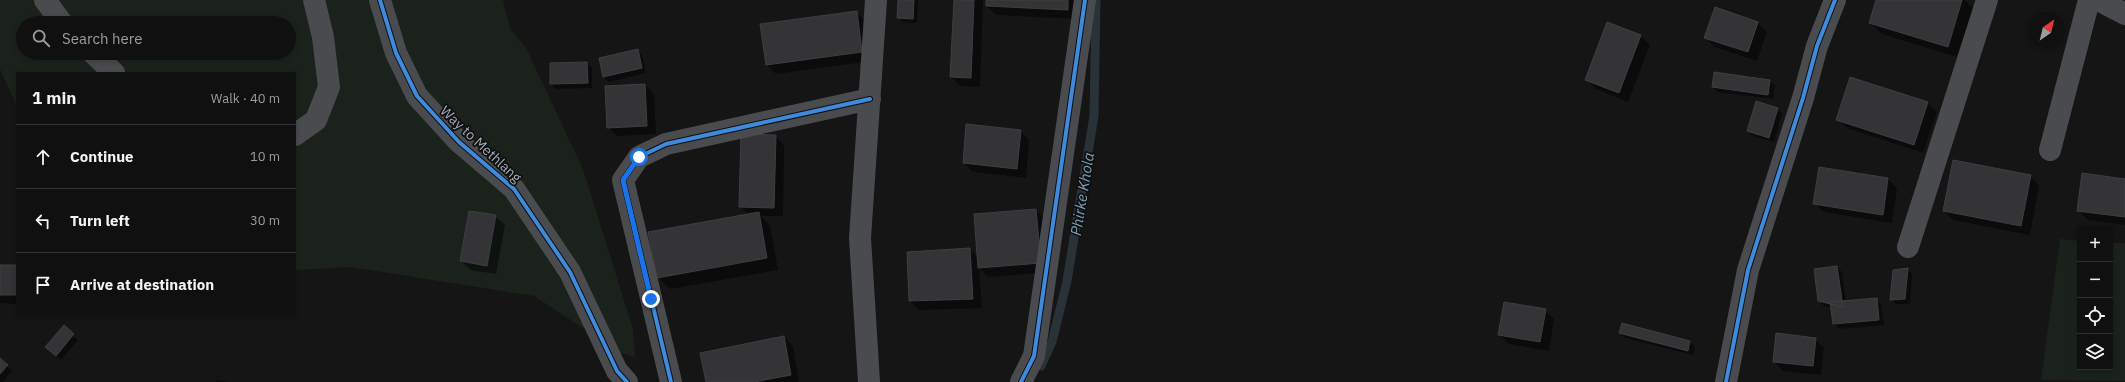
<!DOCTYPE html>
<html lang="en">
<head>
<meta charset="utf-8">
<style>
	body { margin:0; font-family:"IBM Plex Sans",sans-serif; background:#191919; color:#f1f3f6 }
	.controls { position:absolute; right:12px; bottom:12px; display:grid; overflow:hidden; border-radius:0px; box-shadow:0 2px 6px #0003 }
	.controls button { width:36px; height:36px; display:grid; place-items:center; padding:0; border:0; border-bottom:1px solid #303030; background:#101010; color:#f1f3f6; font:20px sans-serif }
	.compass { position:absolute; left:2029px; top:12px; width:36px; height:36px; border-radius:50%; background:#101010; box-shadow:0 2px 6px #0003; rotate:35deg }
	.stop { position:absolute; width:12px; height:12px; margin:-9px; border:3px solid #1a73e8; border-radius:50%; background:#fff }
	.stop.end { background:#1a73e8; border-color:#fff; box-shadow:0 1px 4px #0008 }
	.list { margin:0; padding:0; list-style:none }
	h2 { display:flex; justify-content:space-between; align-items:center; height:52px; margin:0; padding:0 16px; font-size:17px }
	h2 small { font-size:13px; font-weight:400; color:#9c9d9f }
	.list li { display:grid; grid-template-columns:26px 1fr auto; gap:12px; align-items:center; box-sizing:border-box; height:64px; padding:0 16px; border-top:1px solid #303030 }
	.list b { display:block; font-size:15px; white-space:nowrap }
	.list em { font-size:13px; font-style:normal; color:#9c9d9f }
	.icon { flex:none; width:22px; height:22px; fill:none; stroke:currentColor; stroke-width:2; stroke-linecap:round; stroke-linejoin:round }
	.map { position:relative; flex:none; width:2125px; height:382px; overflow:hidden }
	.search { position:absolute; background:#101010; box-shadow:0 2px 6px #0003; left:16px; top:16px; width:280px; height:44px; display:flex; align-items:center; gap:10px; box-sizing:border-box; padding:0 14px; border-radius:22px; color:#9c9d9f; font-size:15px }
	.panel { position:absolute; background:#101010; box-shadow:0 2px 6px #0003; left:16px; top:72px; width:280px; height:244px; border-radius:0px }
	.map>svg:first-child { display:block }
</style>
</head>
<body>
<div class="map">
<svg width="2125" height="382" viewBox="0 0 2125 382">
	<rect width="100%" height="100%" fill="#151515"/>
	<!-- green -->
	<path fill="#1b221b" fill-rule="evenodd" d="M0 0H503L510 29 526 48 583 169 633 329 635 357 621 353 534 296 351 267 295 270V73H17V107L0 69ZM23 23H289V53H23Z
		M2060 239 2080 241V367H2110V243H2125V381L2041 380Z"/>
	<!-- shadow -->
	<path fill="#0007" d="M899 0H918L917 23 903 22 898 17Z
		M955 0H983L980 87 960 86 951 77Z
		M987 0H1077L1076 19 996 15 987 6Z
		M1877 0H1965L1974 9 1960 58 1882 34 1870 23Z
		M856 12 865 21 871 61 776 74 767 65Z
		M1757 23 1767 32 1757 61 1715 47 1705 37Z
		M1641 36 1650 45 1628 102 1596 89 1587 80Z
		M637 50 642 55 646 73 609 82 604 77Z
		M587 63 592 68V88L556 89 551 84Z
		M1715 73 1770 81 1775 86 1773 99 1718 92 1713 87Z
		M645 85 654 94 656 134 617 136 608 127Z
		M1927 103 1937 112 1923 153 1847 128 1838 119Z
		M1777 109 1782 114 1774 142 1753 136 1748 131Z
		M1020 131 1029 140 1026 178 973 172 964 163Z
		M775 136 784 145 783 216H761L770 225 778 270 670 289 658 277 749 215 740 207Z
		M2030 176 2039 185 2030 235 1953 220 1944 211Z
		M1888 179 1897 188 1892 223 1824 212 1814 203Z
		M2125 180V225L2088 220 2079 211Z
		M1036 210 1045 219 1050 272 988 277 979 268 982 308 919 310 910 301 970 249 978 258Z
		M495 216 505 225 496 274 471 270 461 261Z
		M0 266H17V304L0 303Z
		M1837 267 1842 272 1846 302 1876 299 1881 304 1884 325 1839 329 1834 324 1832 308 1824 306 1819 301Z
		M1907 269 1912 274 1910 304H1896L1891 299Z
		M1545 310 1554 319 1549 351 1509 344 1499 335Z
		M1622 324 1690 342 1695 347 1693 355 1625 338 1620 333Z
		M73 335 78 340 61 360 52 352Z
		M783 337 793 346 799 382H707Z
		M1815 339 1824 348 1821 375 1783 371 1774 361Z
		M0 359 12 370 3 382H0Z
		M216 380 229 382H216Z"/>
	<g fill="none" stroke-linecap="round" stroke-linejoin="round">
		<!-- stream -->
		<path stroke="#283237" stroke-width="9" d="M1041 366 1052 342 1067 281 1094 116 1096 0"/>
	</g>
	<!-- building -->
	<path fill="#343436" stroke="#3d3f41" d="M898 0H914L913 19 897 18Z
		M954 0H974L971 78 950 77Z
		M986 0H1068V10L986 6Z
		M1876 0H1962L1948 47 1869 23Z
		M1715 7 1758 22 1748 52 1704 38Z
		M857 11 862 52 766 65 760 24Z
		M1607 22 1641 35 1619 93 1585 80Z
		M638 49 642 68 603 77 599 58Z
		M587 62 588 83 550 84V63Z
		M1714 72 1770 80 1768 95 1712 87Z
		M1850 77 1928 102 1914 145 1836 120Z
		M645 84 647 126 607 128 605 86Z
		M1756 101 1778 108 1769 138 1747 131Z
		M966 124 1021 130 1017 169 963 163Z
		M741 134 776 135 774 208 739 207Z
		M1953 160 2031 175 2021 226 1943 211Z
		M1819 167 1888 178 1883 215 1813 204Z
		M2082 173 2125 179V217L2077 211Z
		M1036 209 1041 263 978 268 974 214Z
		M469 211 496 215 487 266 460 261Z
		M759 212 767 258 657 278 648 232Z
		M970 248 973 299 909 301 907 252Z
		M0 265H17V295H0Z
		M1837 266 1843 307 1818 301 1814 269Z
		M1908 268 1905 299 1890 300 1893 270Z
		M1877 298 1879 320 1833 324 1830 302Z
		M1504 302 1546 309 1540 342 1498 335Z
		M1622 323 1690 341 1688 351 1619 333Z
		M64 325 74 334 56 356 45 347Z
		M1776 333 1816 338 1813 366 1773 362Z
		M784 336 791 375 754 382H706L700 353Z
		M0 358 8 365 0 374Z"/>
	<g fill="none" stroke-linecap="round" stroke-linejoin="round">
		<!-- minor -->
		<path stroke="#494b4e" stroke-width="22" d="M45 0 62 23
			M380 0 396 53 417 96 459 142 514 189 570 272 617 371 627 382
			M2098 0 2125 14
			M93 53 114 73
			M295 135 316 120 329 87 323 37 314 0
			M2050 150 2089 0
			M1908 247 1987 0
			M671 382 623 180 639 157 666 144 870 99
			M869 382 860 238 876 0
			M1021 382 1034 356 1085 0
			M1726 382 1748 270 1803 98 1817 46 1835 0"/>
		<!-- cycleway casing -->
		<g stroke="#0f0f11" stroke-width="6">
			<path id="cycleway" d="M380 0 396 53 417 96 459 142 514 189 570 272 617 371 627 382
				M671 382 623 180 639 157 666 144 870 99
				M1021 382 1034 356 1085 0
				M1726 382 1748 270 1803 98 1817 46 1835 0"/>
		</g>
		<!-- cycleway -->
		<use href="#cycleway" stroke="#408adc" stroke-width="4"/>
	</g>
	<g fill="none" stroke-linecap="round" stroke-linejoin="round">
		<!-- route -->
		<path stroke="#1a73e8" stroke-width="5" d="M639 157 623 180 651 299"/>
	</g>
	<g text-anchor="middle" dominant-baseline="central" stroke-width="3.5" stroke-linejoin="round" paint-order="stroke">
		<!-- street labels -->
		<g font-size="14" fill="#a6adb6" stroke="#0f0f11">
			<text transform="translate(481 144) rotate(43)">Way to Methlang</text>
		</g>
		<!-- water labels -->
		<g font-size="15" font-style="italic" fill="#7ca1b2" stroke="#0f0f11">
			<text transform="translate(1082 194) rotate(-81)">Phirke Khola</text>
		</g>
	</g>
</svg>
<div class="controls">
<button>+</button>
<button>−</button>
<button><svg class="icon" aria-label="locate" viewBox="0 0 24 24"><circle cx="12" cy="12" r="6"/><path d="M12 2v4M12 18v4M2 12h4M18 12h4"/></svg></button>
<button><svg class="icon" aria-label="layers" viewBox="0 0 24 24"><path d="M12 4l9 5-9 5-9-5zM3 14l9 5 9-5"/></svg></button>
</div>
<svg class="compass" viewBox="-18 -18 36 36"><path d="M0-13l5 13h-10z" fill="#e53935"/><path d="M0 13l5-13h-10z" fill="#9c9d9f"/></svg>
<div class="stop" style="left:639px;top:157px"></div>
<div class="stop end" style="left:651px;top:299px"></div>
<div class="search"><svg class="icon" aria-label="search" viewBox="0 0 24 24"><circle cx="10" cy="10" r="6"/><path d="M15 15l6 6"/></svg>Search here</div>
<section class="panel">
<h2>1 min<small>Walk · 40 m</small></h2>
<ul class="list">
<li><svg class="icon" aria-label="ahead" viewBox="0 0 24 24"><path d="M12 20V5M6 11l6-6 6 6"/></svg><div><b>Continue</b></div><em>10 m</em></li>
<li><svg class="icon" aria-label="left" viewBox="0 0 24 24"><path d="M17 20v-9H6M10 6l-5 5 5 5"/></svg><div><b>Turn left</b></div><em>30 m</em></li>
<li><svg class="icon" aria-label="arrive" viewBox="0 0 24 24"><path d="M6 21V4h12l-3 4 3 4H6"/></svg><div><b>Arrive at destination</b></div></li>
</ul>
</section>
</div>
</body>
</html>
